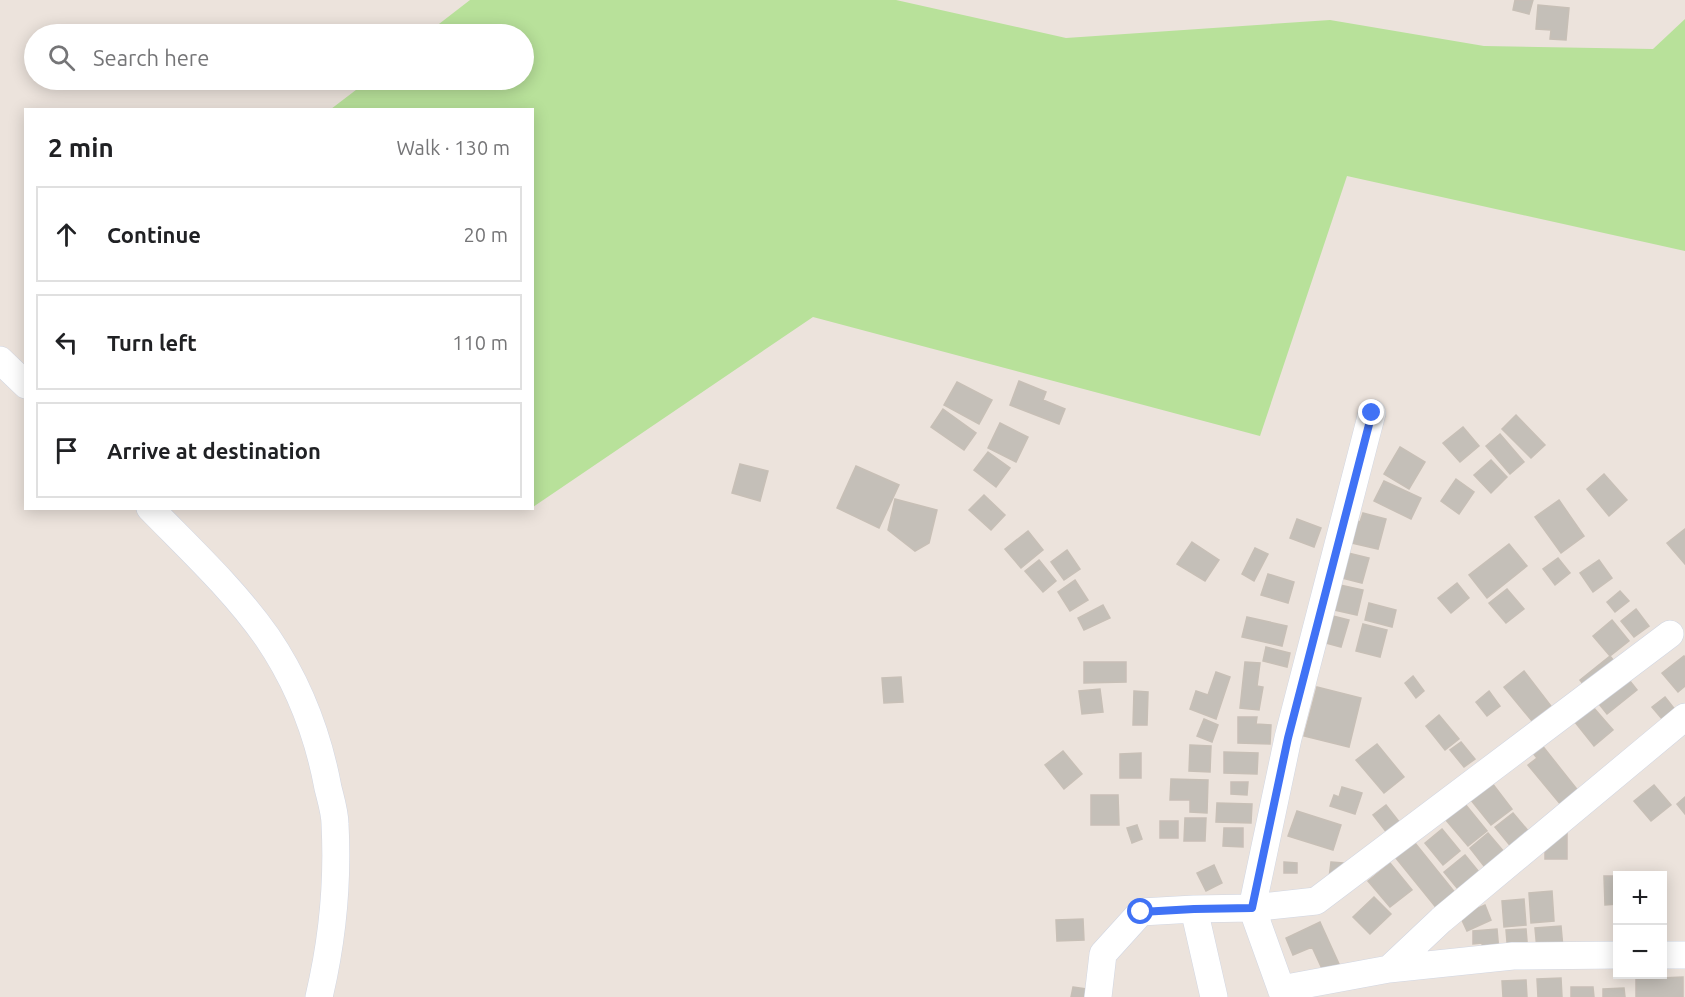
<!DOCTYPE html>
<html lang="en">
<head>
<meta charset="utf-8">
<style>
	body { margin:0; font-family:Ubuntu,sans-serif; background:#f6f6f6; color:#202124 }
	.controls { position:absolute; right:18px; bottom:18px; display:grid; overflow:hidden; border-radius:0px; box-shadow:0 3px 15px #0003 }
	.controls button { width:54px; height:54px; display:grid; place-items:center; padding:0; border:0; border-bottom:2px solid #e0e0e0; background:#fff; color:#202124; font:30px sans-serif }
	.stop { position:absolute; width:18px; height:18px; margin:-14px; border:4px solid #4072f5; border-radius:50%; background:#fff }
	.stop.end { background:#4072f5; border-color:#fff; box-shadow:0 2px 6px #0008 }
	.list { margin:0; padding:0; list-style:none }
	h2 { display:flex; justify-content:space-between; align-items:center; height:78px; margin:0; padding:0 24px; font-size:26px }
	h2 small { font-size:20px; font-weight:400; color:#757577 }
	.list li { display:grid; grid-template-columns:39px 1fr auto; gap:18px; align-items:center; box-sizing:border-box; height:96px; margin:0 12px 12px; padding:0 12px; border:2px solid #e0e0e0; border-radius:0px }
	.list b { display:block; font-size:22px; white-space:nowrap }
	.list em { font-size:20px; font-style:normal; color:#757577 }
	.icon { flex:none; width:33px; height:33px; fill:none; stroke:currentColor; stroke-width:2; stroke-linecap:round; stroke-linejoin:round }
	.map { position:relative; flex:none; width:1685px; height:997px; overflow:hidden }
	.search { position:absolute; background:#fff; box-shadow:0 3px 15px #0003; left:24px; top:24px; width:510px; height:66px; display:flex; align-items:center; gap:15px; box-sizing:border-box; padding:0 21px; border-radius:33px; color:#757577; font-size:22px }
	.panel { position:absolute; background:#fff; box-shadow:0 3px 15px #0003; left:24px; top:108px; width:510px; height:402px; border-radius:0px }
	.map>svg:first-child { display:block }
</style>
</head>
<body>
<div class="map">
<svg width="1685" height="997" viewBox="0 0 1685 997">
	<rect width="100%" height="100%" fill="#ece3dc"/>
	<!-- green -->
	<path fill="#b8e19a" d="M470 0H896L1066 38 1330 20 1484 46 1653 49 1685 19V251L1347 176 1260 436 813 317 533 507 532 110 331 109 369 80H524V34H426Z"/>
	<!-- building -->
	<path fill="#c4bfb8" stroke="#c7bfb6" stroke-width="1.5" d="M1515 0H1533L1529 14 1513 10Z
		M1538 5 1569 8 1566 40 1550 39 1551 30 1536 29Z
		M1019 381 1046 392 1043 400 1065 409 1059 424 1010 405Z
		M957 382 992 400 979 424 944 405Z
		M943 409 976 433 964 450 931 427Z
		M1516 415 1545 445 1531 458 1502 429Z
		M1000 423 1028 437 1016 462 988 448Z
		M1463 427 1479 446 1460 462 1443 443Z
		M1500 434 1524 462 1510 474 1486 446Z
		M1400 447 1425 462 1409 489 1384 474Z
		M988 452 1010 468 996 487 974 470Z
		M1491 460 1507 477 1491 493 1474 475Z
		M740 464 768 471 760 501 732 493Z
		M856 466 899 485 879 528 837 508Z
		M1604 474 1627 500 1609 516 1587 489Z
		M1456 479 1474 492 1459 514 1441 501Z
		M1384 481 1421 498 1411 519 1374 501Z
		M984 495 1005 515 991 530 969 510Z
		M895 499 937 510 929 543 915 551 888 530Z
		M1559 500 1584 536 1561 553 1535 517Z
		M1363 513 1386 519 1378 549 1347 542 1352 519 1360 522Z
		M1297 519 1321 528 1314 547 1290 538Z
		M1685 529V564L1667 543Z
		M1028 531 1043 550 1021 568 1005 549Z
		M1192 542 1219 560 1205 581 1177 564Z
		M1509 544 1527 566 1487 598 1469 575Z
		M1255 548 1268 554 1254 581 1242 574Z
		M1067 550 1080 569 1064 580 1051 562Z
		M1340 551 1369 558 1362 583 1334 576Z
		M1558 558 1570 573 1555 585 1543 569Z
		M1039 560 1056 581 1043 592 1025 571Z
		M1599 560 1612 578 1593 592 1580 573Z
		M1268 574 1294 582 1288 603 1261 595Z
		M1075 580 1088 600 1070 611 1058 592Z
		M1331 583 1363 590 1357 615 1325 608Z
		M1457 583 1469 598 1451 613 1438 598Z
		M1507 589 1524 609 1506 623 1489 603Z
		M1620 591 1629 601 1615 612 1607 602Z
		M1369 603 1396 610 1392 627 1365 620Z
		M1103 605 1110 618 1084 630 1078 618Z
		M1636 609 1649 626 1634 637 1621 621Z
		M1329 615 1349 620 1341 647 1322 642Z
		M1247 617 1287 626 1282 646 1242 637Z
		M1612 620 1629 641 1610 656 1593 636Z
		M1363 624 1387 630 1380 657 1356 651Z
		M1266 647 1290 653 1287 667 1263 661Z
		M1610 656 1637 690 1607 714 1580 680Z
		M1684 656 1685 658V686L1678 692 1662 673Z
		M1084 662H1126V682L1084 683Z
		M1245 662 1260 663 1257 686 1263 687 1259 710 1240 708Z
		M1524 671 1551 706 1532 721 1504 687Z
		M1216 672 1230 677 1216 719 1190 709 1196 691 1208 695Z
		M1413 676 1424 691 1416 698 1405 683Z
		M901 677 903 702 884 703 882 678Z
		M1317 687 1361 698 1349 747 1304 736Z
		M1100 689 1103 712 1082 714 1079 691Z
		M1134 691 1148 692 1147 725H1133Z
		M1489 691 1500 706 1487 716 1476 702Z
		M1665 697 1680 716 1668 726 1652 707Z
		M1593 707 1613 730 1594 746 1575 722Z
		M1439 715 1459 739 1445 750 1426 726Z
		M1238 717H1257L1256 724 1271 725 1270 744 1238 743Z
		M1204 719 1218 725 1212 742 1197 736Z
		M1461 742 1475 759 1464 767 1450 750Z
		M1377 744 1404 777 1384 793 1356 760Z
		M1541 744 1583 797 1566 811 1528 765 1537 758 1532 752Z
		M1190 745 1211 746 1210 772 1189 771Z
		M1063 751 1082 774 1064 789 1045 765Z
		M1224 752 1258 753 1257 774 1224 773Z
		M1141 753V778H1120V754Z
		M1171 779 1208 780 1207 813 1190 812V800H1170Z
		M1231 782H1248L1247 795 1231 794Z
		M1492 783 1512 809 1491 825 1471 800Z
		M1654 785 1671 805 1651 821 1634 801Z
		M1342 787 1362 793 1355 814 1330 806 1334 795 1339 797Z
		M1091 795H1118L1119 825H1091Z
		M1685 797V814L1677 804Z
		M1217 803 1252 804 1251 823 1216 822Z
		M1465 804 1487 831 1468 846 1446 820Z
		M1386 805 1404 828 1391 838 1373 815Z
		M1297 811 1341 825 1333 850 1288 836Z
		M1513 813 1535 839 1517 854 1495 827Z
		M1185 818H1206L1205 841H1184Z
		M1160 821H1178V838H1160Z
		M1137 825 1142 839 1132 843 1127 828Z
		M1224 828H1243V847L1223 846Z
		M1442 829 1460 851 1443 865 1425 843Z
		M1488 833 1510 859 1491 875 1470 848Z
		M1545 833H1567V859H1545Z
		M1415 843 1456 894 1438 910 1396 858Z
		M1465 855 1483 877 1462 894 1444 872Z
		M1284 862 1297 863V873H1284Z
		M1331 862 1343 863 1341 879 1329 878Z
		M1390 863 1412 890 1390 907 1368 881Z
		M1214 865 1222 883 1206 891 1197 873Z
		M1604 876H1618V904L1605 905Z
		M1552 891 1554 921 1531 923 1529 893Z
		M1374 897 1391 914 1370 934 1353 917Z
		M1524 899 1526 925 1504 927 1502 901Z
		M1485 905 1491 920 1467 931 1460 916Z
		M1083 919 1084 940 1057 941 1056 920Z
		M1320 922 1340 966 1324 973 1312 947 1293 955 1286 938Z
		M1561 926 1563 948 1537 950 1535 928Z
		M1497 929 1499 952 1483 953 1482 943 1473 944V931Z
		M1526 929 1528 953 1508 954 1506 930Z
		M1683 977V997H1636V979Z
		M1561 978 1562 997H1538L1537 979Z
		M1526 980 1527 997H1503L1502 981Z
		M1073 987 1086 989 1085 997H1071Z
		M1571 987H1593L1594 997H1571Z
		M1624 988 1625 997H1603V989Z"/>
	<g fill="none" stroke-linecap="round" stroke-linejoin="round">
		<!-- street casing -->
		<g stroke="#d1d6e2" stroke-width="28">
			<path id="street" d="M0 360 26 385
				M150 508C190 549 234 590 267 637 299 684 318 734 328 788 331 800 335 813 335 824 338 880 332 942 319 997
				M1194 909 1252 908 1316 901 1670 634
				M1662 955H1685
				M1389 969 1441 920 1685 717
				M1281 989 1389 969 1513 956 1618 955
				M1098 997 1103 954 1141 912 1194 909 1214 997
				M1284 997 1252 908 1288 738 1372 413"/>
		</g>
		<!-- street -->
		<use href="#street" stroke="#fff" stroke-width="27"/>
	</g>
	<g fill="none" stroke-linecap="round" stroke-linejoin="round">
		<!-- route -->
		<path stroke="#4072f5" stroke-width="8" d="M1141 912 1194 909 1252 908 1288 738 1372 413"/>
	</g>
</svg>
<div class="controls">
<button>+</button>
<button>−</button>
</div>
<div class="stop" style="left:1141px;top:912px"></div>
<div class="stop end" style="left:1372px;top:413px"></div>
<div class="search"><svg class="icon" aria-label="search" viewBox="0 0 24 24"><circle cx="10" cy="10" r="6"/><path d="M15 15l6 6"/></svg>Search here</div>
<section class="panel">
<h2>2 min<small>Walk · 130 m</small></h2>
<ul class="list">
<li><svg class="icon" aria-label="ahead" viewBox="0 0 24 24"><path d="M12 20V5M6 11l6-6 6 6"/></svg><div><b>Continue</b></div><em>20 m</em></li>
<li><svg class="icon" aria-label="left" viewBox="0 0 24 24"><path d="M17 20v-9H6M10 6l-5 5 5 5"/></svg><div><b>Turn left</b></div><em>110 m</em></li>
<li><svg class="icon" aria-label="arrive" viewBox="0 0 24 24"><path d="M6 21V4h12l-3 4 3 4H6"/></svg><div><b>Arrive at destination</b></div></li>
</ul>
</section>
</div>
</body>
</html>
